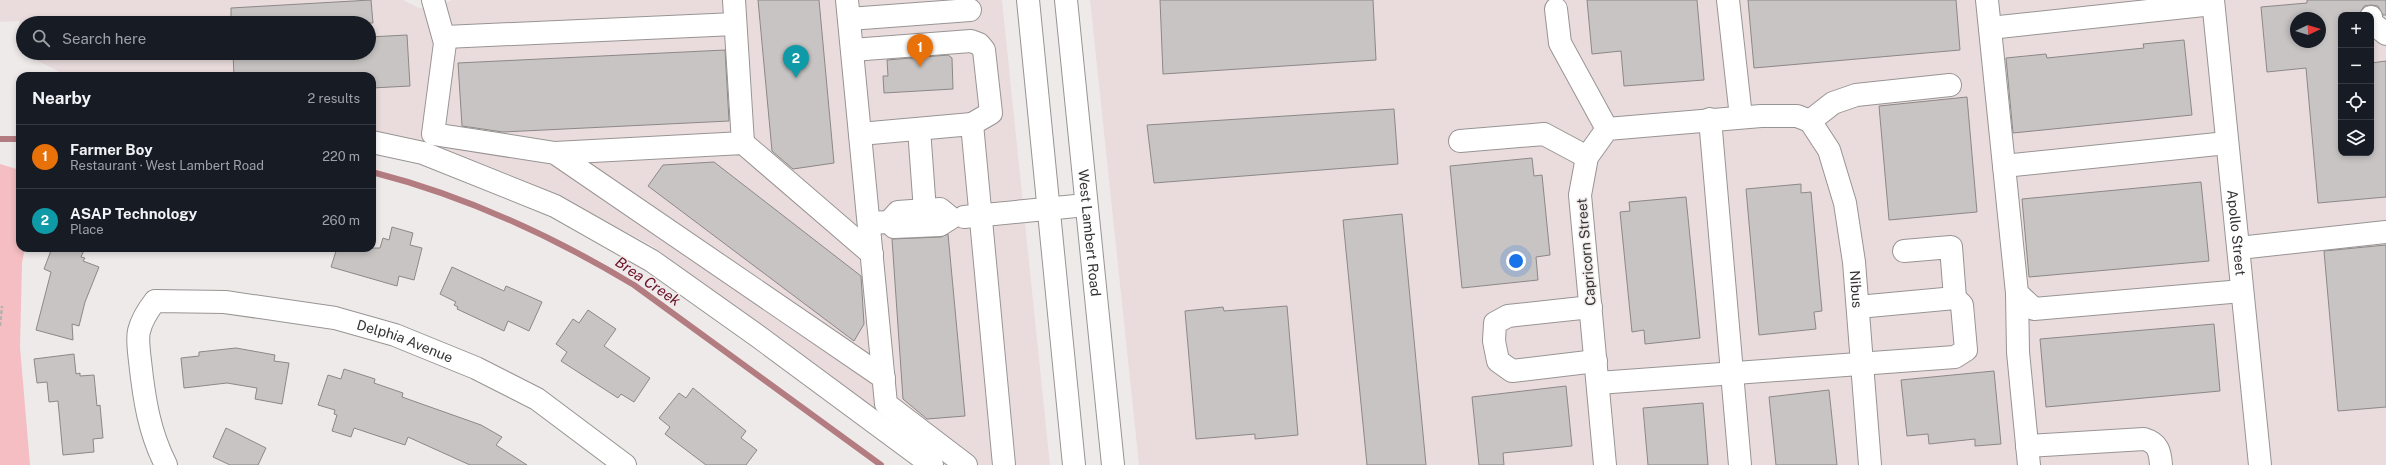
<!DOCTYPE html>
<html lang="en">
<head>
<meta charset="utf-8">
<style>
	body { margin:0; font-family:"Public Sans",sans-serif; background:#242831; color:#f1f3f6 }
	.controls { position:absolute; right:12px; top:12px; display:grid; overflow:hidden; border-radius:8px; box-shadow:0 2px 6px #0003 }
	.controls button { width:36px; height:36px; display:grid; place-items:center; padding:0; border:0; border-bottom:1px solid #363941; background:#171b24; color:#f1f3f6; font:20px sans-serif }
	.compass { position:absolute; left:2290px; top:12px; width:36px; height:36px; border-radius:50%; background:#171b24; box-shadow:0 2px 6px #0003; rotate:86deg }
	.you { position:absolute; left:1516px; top:261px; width:14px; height:14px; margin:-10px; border:3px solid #fff; border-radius:50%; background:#1a73e8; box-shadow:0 0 0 6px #1a73e833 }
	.badge { display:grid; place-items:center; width:26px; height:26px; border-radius:50%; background:#db2777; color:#fff; font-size:13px; font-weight:700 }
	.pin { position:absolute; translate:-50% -33px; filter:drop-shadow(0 1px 2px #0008) }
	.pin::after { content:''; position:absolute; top:21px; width:14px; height:12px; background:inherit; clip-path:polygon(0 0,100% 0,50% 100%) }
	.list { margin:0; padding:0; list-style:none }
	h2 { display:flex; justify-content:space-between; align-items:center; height:52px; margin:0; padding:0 16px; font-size:17px }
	h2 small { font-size:13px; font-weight:400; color:#9ea1a6 }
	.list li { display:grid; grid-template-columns:26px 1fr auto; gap:12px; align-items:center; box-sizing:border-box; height:64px; padding:0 16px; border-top:1px solid #363941 }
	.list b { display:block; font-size:15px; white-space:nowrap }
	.list p { margin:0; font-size:13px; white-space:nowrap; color:#9ea1a6 }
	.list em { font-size:13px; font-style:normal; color:#9ea1a6 }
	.icon { flex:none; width:22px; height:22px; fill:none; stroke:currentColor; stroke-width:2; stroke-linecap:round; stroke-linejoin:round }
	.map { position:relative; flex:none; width:2386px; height:465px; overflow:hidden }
	.search { position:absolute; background:#171b24; box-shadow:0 2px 6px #0003; left:16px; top:16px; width:360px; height:44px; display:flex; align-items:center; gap:10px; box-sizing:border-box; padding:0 14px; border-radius:22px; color:#9ea1a6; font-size:15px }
	.panel { position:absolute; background:#171b24; box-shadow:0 2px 6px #0003; left:16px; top:72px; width:360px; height:180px; border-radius:12px }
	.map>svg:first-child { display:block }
</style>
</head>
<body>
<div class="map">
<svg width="2386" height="465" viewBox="0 0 2386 465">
	<rect width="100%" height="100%" fill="#efeaea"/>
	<!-- built -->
	<path fill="#eadcdd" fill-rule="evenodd" d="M0 0H403L419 8H432L452 0H1002L1050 465H944L651 245 540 187 446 149 372 131V76H67L23 53 19 21 0 22ZM23 23H369V53H23Z
		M1090 0H2386V465H1139ZM2341 15H2371V153H2341ZM2296 18H2320V42H2296Z"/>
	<!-- green -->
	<path fill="#f4bec2" d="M0 164 20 170V248H25L22 263 20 347 30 465H0Z"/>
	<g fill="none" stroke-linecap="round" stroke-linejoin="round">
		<!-- stream -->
		<path stroke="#b37c81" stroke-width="6" d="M0 139H20
			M372 172C466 196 551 235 634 285L881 465"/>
	</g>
	<!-- building -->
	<path fill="#c8c4c4" stroke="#8c8888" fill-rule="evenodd" d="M371 0 373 23H231V8Z
		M758 0H819L834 163 793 169 772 151Z
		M1160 0H1373L1376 60 1163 74Z
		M1587 0H1697L1704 80 1624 86 1621 51 1592 54Z
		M1748 0H1956L1960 50 1754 68Z
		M2307 0H2386V15H2383L2378 6 2371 5 2364 6 2359 15H2341V153H2371V63L2386 61V197L2318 203 2306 68 2267 72 2261 7 2307 3ZM2296 18H2320V42H2296Z
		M407 35 410 86 372 88V76H234L233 53H369V37Z
		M2184 40 2192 115 2013 133 2006 58 2046 54 2047 58 2144 48 2143 44Z
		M725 50 729 121 503 132 462 126 458 63Z
		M948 55 952 58 953 89 884 93 883 76H888L887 60Z
		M1967 97 1977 212 1889 220 1879 106Z
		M1394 109 1398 164 1154 183 1147 125Z
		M1532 158 1534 176 1542 175 1550 255 1536 257 1538 280 1462 288 1450 166Z
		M714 162 861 276 864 324 854 341 648 186 663 165Z
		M2201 182 2209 261 2029 277 2022 199Z
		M1801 184V193L1811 192 1822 311 1814 312 1816 329 1759 335 1746 189Z
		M1686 197 1700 338 1645 344 1644 330 1632 332 1620 212 1630 211 1629 202Z
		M1402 214 1426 465H1367L1343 220Z
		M392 227 413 233 410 245 422 248 414 280 399 276 397 286 331 267 337 248H380L383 238 389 240Z
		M948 234 965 416 927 419 903 399 892 239 941 237Z
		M2386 245V407L2338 411 2324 251Z
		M52 248H85L81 257 85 258 83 261 99 267 85 302 79 326 72 324 73 340 36 330 51 272 44 269Z
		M452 267 504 291 506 286 542 302 529 331 508 321 504 331 457 309 458 307 454 305 456 302 440 294Z
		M1287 306 1298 435 1255 439V434L1196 439 1185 311 1223 307 1224 311Z
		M588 310 616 329 604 346 650 378 634 402 621 394 618 398 561 361 567 352 556 344 573 319 579 323Z
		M2214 324 2220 391 2046 407 2040 339Z
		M236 348 275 355 274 361 289 363 282 404 255 399 257 388 227 383 184 388 181 358 199 356V352Z
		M74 354 76 374 80 373V376L94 375 97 406 100 405 103 438 93 439 94 452 63 455 58 401 49 402 47 382 37 383 34 359Z
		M344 369 375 379 374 383 403 393 402 397 481 425 502 437 496 445 527 465H470L408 437 405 445 354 428 351 437 332 431 337 415 334 414 335 410 318 405 328 375 341 379Z
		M1994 371 2001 444 1975 446V439L1929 444 1928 434 1907 436 1901 380Z
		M1566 386 1572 446 1503 453 1504 465H1479L1472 397Z
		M693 388 746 431 741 438 757 450 746 465H706L665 434 670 427 659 418 679 393 686 398Z
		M1829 390 1837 465H1776L1769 397Z
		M1703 403 1708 465H1648L1643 408Z
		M226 428 266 448 258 465H230L213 457Z"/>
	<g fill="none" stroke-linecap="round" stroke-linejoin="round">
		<!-- minor casing -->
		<g stroke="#989494" stroke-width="24">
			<g id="minor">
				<path d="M433 0 445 43 433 134 555 153 884 378"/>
				<path d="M734 0 743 143"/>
				<path d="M847 0 886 404 966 465"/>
				<path d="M1728 0 1741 117"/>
				<path d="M1987 0 2017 293 2034 309 2242 291"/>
				<path id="s1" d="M2213 0 2260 465"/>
				<path d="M1556 9 1560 43 1607 129"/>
				<path d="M2371 17V22L2386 34"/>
				<path d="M849 19 970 10"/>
				<path d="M1990 28 2213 4"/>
				<path d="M445 37 735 24"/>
				<path d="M852 50 971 41 979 44 984 50 991 113 972 124"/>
				<path d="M1710 119 1740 465"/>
				<path id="s2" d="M1810 121 1829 150 1845 203 1854 262 1870 465"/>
				<path d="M1810 121 1833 103 1856 95 1950 85"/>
				<path d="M919 129 925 211"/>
				<path d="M860 134 972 124 1004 465"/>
				<path d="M1460 141 1544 134 1587 157"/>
				<path d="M372 142 423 153 555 206 652 261 759 337 932 465"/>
				<path d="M555 153 743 143 872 254"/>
				<path d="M2004 166 2227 143"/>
				<path d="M964 217 1086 205"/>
				<path d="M869 223 889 222 898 212 940 209 951 218 940 225 894 227 889 222"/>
				<path d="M2239 248 2386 232"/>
				<path d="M1904 251 1951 247 1955 298"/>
				<path d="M2017 293 2018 352 2029 465"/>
				<path d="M1591 307 1508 316 1495 323 1494 341 1498 361 1512 371 1596 361"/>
				<path d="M1598 383 1955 357 1966 350 1962 305 1955 298 1858 307"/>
				<path d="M2027 446 2144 439C2158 443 2160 451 2161 465"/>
				<path id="s3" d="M166 465C149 432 144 398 140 361 139 352 137 339 139 331 142 319 148 310 155 301L225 302 335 318 395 335 476 368 537 399 625 465"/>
				<path d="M1605 465 1580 195 1587 157 1607 129 1761 116H1797L1810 121"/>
			</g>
		</g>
		<!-- major casing -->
		<g stroke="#989494" stroke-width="24">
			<g id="major">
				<path d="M1028 0 1074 465"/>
				<path id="s4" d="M1066 0 1113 465"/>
			</g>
		</g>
		<!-- path -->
		<path stroke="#b5b1b1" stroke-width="2.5" stroke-dasharray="4 2" stroke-linecap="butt" d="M0 326 2 306"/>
		<!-- minor -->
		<use href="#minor" stroke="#fff" stroke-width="22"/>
		<!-- major -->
		<use href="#major" stroke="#fff" stroke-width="22"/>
	</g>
	<g text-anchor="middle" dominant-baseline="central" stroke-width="3" stroke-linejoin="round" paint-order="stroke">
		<!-- street labels -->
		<g font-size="14" fill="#353333" stroke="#efeaea">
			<text stroke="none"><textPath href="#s1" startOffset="234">Apollo Street</textPath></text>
			<text stroke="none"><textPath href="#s4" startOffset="234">West Lambert Road</textPath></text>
			<text transform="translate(1586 252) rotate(-95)">Capricorn Street</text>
			<text stroke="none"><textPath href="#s2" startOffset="177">Nibus</textPath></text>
			<text stroke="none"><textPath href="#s3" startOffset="427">Delphia Avenue</textPath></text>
		</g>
		<!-- water labels -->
		<g font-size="15" font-style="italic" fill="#6b1027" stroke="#efeaea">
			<text transform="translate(648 281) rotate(34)">Brea Creek</text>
		</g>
	</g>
</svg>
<div class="controls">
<button>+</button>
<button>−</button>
<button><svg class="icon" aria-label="locate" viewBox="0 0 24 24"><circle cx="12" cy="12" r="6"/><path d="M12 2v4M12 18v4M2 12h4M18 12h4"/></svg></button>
<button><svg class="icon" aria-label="layers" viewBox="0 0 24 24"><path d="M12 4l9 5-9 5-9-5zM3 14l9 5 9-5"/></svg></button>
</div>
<svg class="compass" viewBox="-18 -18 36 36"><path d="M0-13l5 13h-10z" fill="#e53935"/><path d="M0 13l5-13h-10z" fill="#9ea1a6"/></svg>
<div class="you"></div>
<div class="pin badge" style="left:920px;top:67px;background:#e8710a">1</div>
<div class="pin badge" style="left:796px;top:78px;background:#0f9aa8">2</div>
<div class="search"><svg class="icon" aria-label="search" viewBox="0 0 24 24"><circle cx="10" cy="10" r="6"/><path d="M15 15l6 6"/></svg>Search here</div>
<section class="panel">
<h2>Nearby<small>2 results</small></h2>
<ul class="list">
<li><span class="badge" style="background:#e8710a">1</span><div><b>Farmer Boy</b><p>Restaurant · West Lambert Road</p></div><em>220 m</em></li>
<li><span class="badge" style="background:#0f9aa8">2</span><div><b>ASAP Technology</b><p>Place</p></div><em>260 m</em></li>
</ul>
</section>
</div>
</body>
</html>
